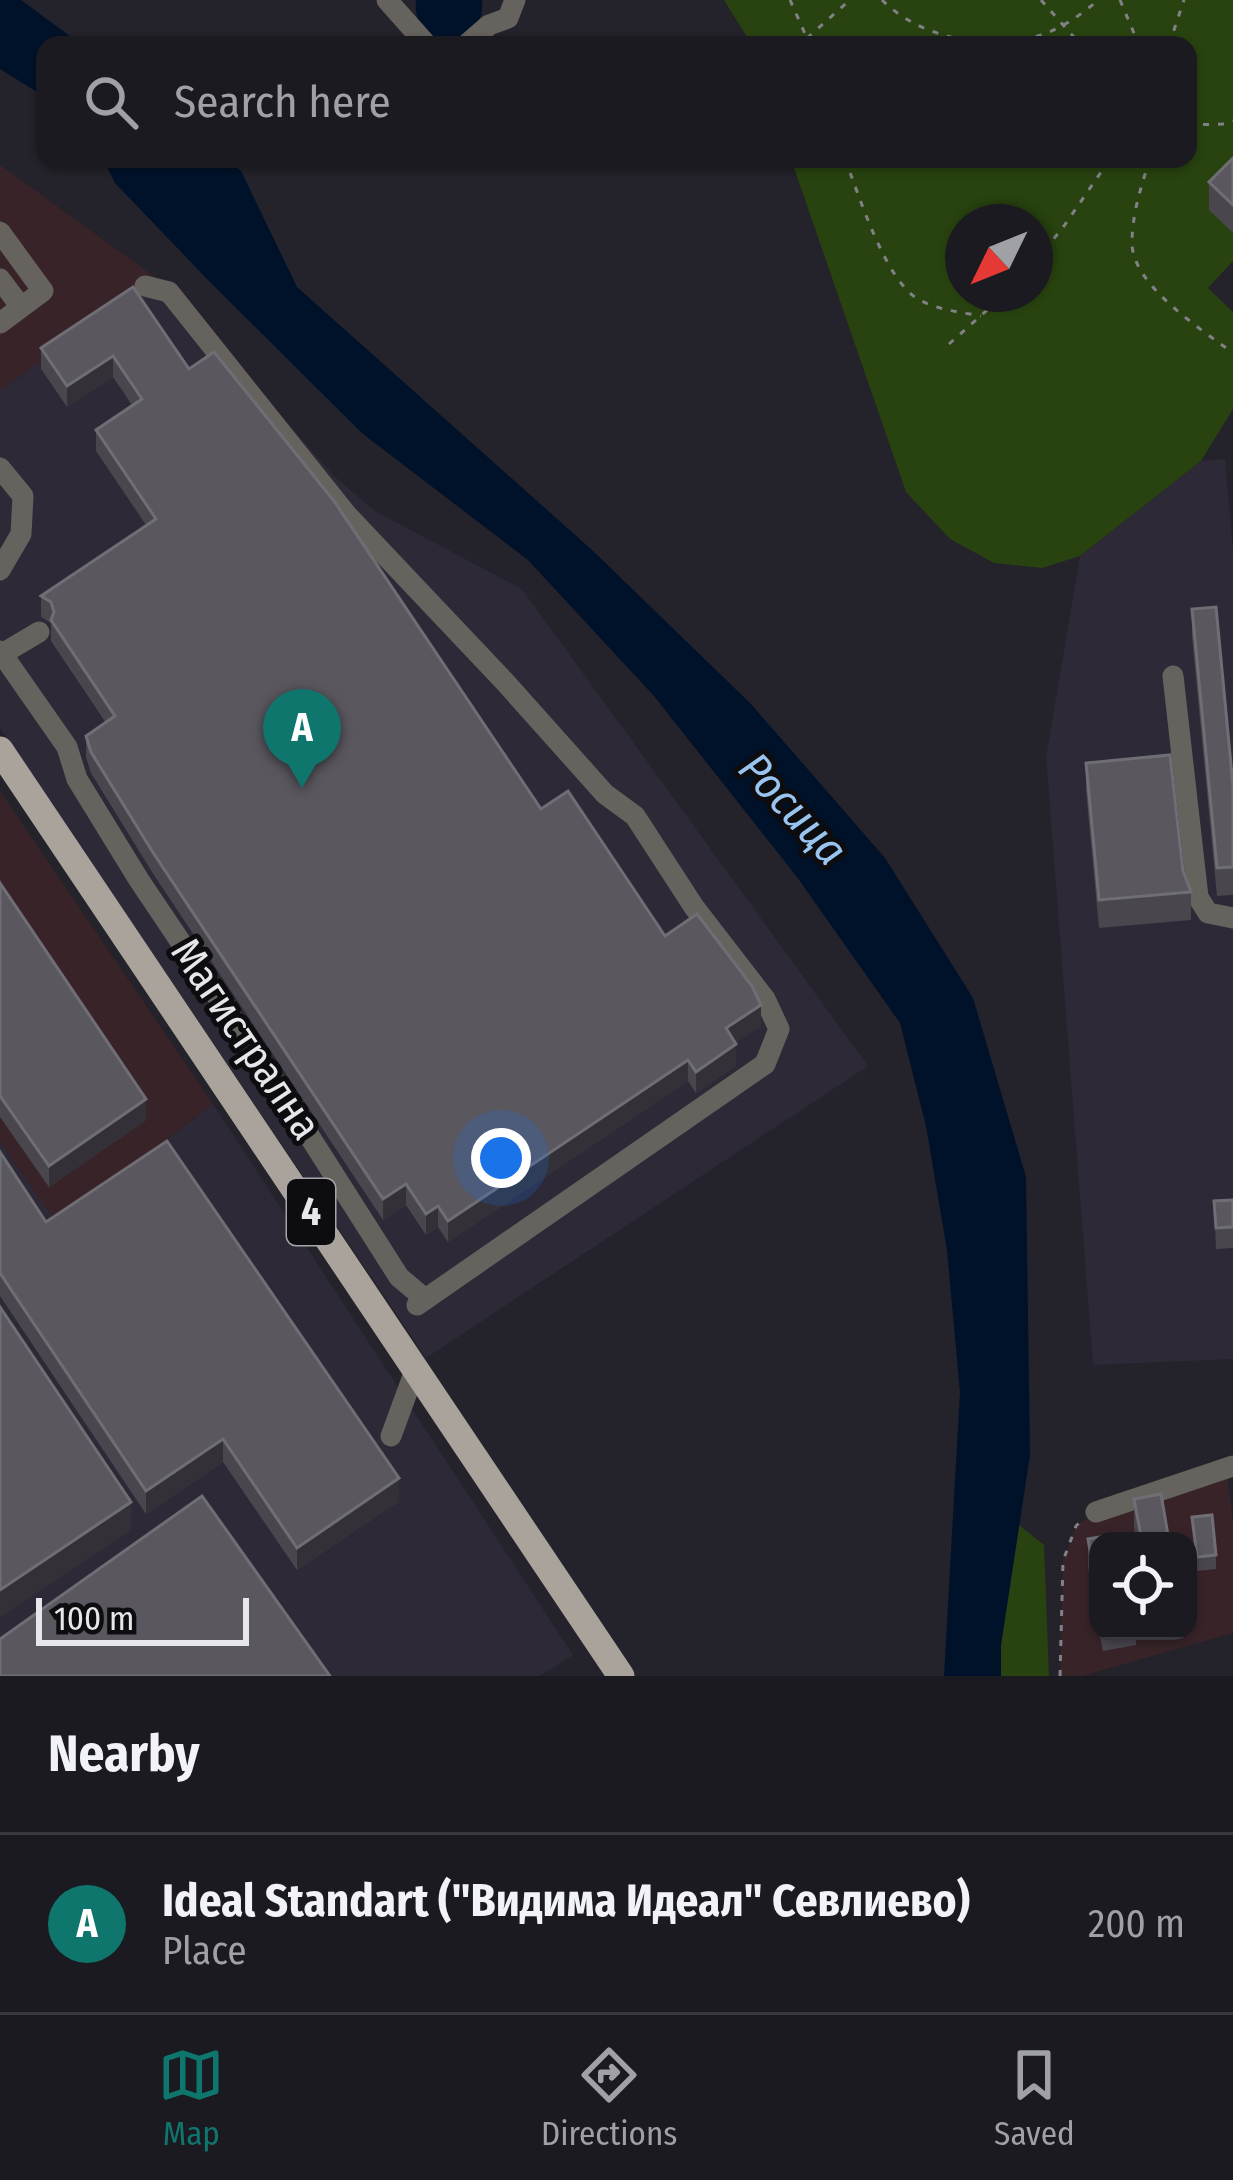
<!DOCTYPE html>
<html lang="en">
<head>
<meta charset="utf-8">
<style>
	body { margin:0; font-family:"Fira Sans Condensed",sans-serif; background:#28272d; color:#f1f3f6 }
	.controls { position:absolute; right:36px; bottom:36px; display:grid; overflow:hidden; border-radius:24px; box-shadow:0 3px 9px #0004 }
	.controls button { width:108px; height:108px; display:grid; place-items:center; padding:0; border:0; border-bottom:3px solid #39383e; background:#1b1a20; color:#f1f3f6; font:60px sans-serif }
	.compass { position:absolute; left:945px; top:204px; width:108px; height:108px; border-radius:50%; background:#1b1a20; box-shadow:0 3px 9px #0004; rotate:227deg }
	.scale { position:absolute; left:36px; bottom:30px; width:213px; box-sizing:border-box; padding-left:12px; border:6px solid #e7e6eb; border-top:0; font-size:33px; line-height:42px; white-space:nowrap; color:#e7e6eb; -webkit-text-stroke:9px #0d0c0f; paint-order:stroke }
	.you { position:absolute; left:501px; top:1158px; width:42px; height:42px; margin:-30px; border:9px solid #fff; border-radius:50%; background:#1a73e8; box-shadow:0 0 0 18px #1a73e833 }
	.badge { display:grid; place-items:center; width:78px; height:78px; border-radius:50%; background:#0f766e; color:#fff; font-size:39px; font-weight:700 }
	.pin { position:absolute; translate:-50% -99px; filter:drop-shadow(0 3px 6px #0008) }
	.pin::after { content:''; position:absolute; top:63px; width:42px; height:36px; background:inherit; clip-path:polygon(0 0,100% 0,50% 100%) }
	.list { margin:0; padding:0; list-style:none }
	h2 { display:flex; justify-content:space-between; align-items:center; height:156px; margin:0; padding:0 48px; font-size:51px }
	h2 small { font-size:39px; font-weight:400; color:#a0a1a5 }
	.list li { display:grid; grid-template-columns:78px 1fr auto; gap:36px; align-items:center; box-sizing:border-box; height:180px; padding:0 48px; border-top:3px solid #39383e }
	.list b { display:block; font-size:45px; white-space:nowrap }
	.list p { margin:0; font-size:39px; white-space:nowrap; color:#a0a1a5 }
	.list em { font-size:39px; font-style:normal; color:#a0a1a5 }
	.icon { flex:none; width:66px; height:66px; fill:none; stroke:currentColor; stroke-width:2; stroke-linecap:round; stroke-linejoin:round }
	.map { position:relative; flex:none; width:1233px; height:1676px; overflow:hidden }
	.search { position:absolute; background:#1b1a20; box-shadow:0 3px 9px #0004; left:36px; right:36px; top:36px; height:132px; display:flex; align-items:center; gap:30px; box-sizing:border-box; padding:0 42px; border-radius:24px; color:#a0a1a5; font-size:45px }
	.sheet { height:336px; background:#1b1a20 }
	nav { display:flex; justify-content:space-around; align-items:center; box-sizing:border-box; height:168px; border-top:3px solid #39383e; background:#1b1a20; font-size:33px; color:#a0a1a5 }
	nav a { display:grid; justify-items:center; gap:6px }
	nav .on { color:#0f766e }
	.map>svg:first-child { display:block }
</style>
</head>
<body>
<div class="map">
<svg width="1233" height="1676" viewBox="0 0 1233 1676">
	<rect width="100%" height="100%" fill="#24222a"/>
	<!-- commercial -->
	<path fill="#382428" fill-rule="evenodd" d="M0 165 155 277 0 391Z
		M0 791 213 1104 56 1224 0 1142Z
		M1226 1468 1233 1522V1633L1082 1676H1060L1063 1561 1076 1526 1096 1512ZM1098 1541H1188V1631H1098Z"/>
	<!-- built -->
	<path fill="#2d2937" d="M155 277 164 283 335 477 375 511 522 589 868 1066 426 1358 0 728V391Z
		M1225 459 1233 550V1359L1093 1365 1046 757 1080 556 1201 461Z
		M213 1104 573 1655 540 1676H0V1142L57 1224Z"/>
	<!-- green -->
	<path fill="#28430f" fill-rule="evenodd" d="M724 0H1233V261L1208 288 1233 312V409L1201 461 1080 556 1042 568 994 563 950 539 906 492 791 159H1188V45H752ZM963 222H1035V294H963Z
		M1019 1525 1044 1545 1049 1676H1001V1645Z"/>
	<!-- water -->
	<path fill="#00122a" d="M0 0H21L82 45H45V97L0 69Z
		M416 0H482C487 56 411 56 416 0Z
		M103 159H225L241 171 297 287 592 550 751 704 885 858 973 998 1026 1177 1030 1455 1001 1645V1676H944L960 1392 947 1250 926 1126 900 1023 797 877 654 696 528 560 363 434 210 282 115 183Z"/>
	<g fill="none" stroke-linecap="round" stroke-linejoin="round">
		<!-- path -->
		<path stroke="#838188" stroke-width="3" stroke-dasharray="6 9" stroke-linecap="butt" d="M790 0 810 45
			M882 0C925 43 1005 55 1060 27 1074 20 1087 9 1099 0
			M1041 0 1081 45
			M1120 0 1139 45
			M807 38 850 0
			M1169 45 1184 0
			M1188 125 1225 124 1233 121
			M845 159C859 195 885 280 918 299 937 310 959 312 981 316
			M1150 159C1141 186 1132 215 1132 243 1132 285 1202 330 1233 353
			M1035 262 1064 226 1110 159
			M949 344 1005 294
			M1060 1676 1063 1561 1076 1526 1079 1523"/>
		<!-- minor -->
		<path stroke="#66635f" stroke-width="21" d="M387 0 427 45
			M466 45 489 25 508 18 515 0
			M0 232 43 291 0 323
			M0 279 21 307
			M145 286 169 292 347 515 505 682 605 794 635 816 694 907 765 999 779 1029 765 1064 417 1305
			M0 468 23 496 21 534 0 570
			M0 651 67 747 77 779 139 880 280 1090 399 1277 425 1299
			M2 654 39 632
			M1173 676 1198 897 1208 913 1233 918
			M391 1436 416 1368
			M1096 1512 1233 1466"/>
		<!-- major -->
		<path stroke="#a9a39c" stroke-width="27" d="M0 750 621 1676"/>
	</g>
	<!-- wall -->
	<path fill="#49464e" d="M1233 158V233L1209 210V182Z
		M133 287 189 369 541 809 665 936 761 1026 735 1043 736 1066 696 1093 688 1081 448 1242 438 1227 426 1235 406 1205 383 1220 152 872 91 773 86 757V736L106 723 51 641V623L41 617V596L146 525 96 451V430L132 405 113 377 67 407 41 369V348Z
		M1192 609 1233 786V895L1217 896 1192 637Z
		M1086 763 1183 871 1191 892V920L1099 928 1086 791Z
		M0 883 146 1120 49 1187 0 1117Z
		M0 1152 46 1222 399 1501 297 1570 223 1462 146 1514 0 1296Z
		M1233 1200V1248L1216 1249 1214 1201Z
		M1134 1499 1169 1541H1136L1134 1527Z
		M1192 1517 1216 1555V1569L1197 1571Z
		M1088 1539 1098 1541V1624L1088 1567Z
		M1099 1631H1155V1635L1136 1638V1645L1103 1651Z"/>
	<!-- shaded-wall -->
	<path fill="#333038" d="M113 356V377L67 407V386Z
		M761 1005V1026L726 1050V1028Z
		M736 1044V1066L696 1093V1072Z
		M688 1060V1081L448 1242V1221Z
		M146 1099V1120L49 1187V1166Z
		M406 1184V1205L383 1220V1199Z
		M438 1206V1227L426 1235V1214Z
		M223 1439V1462L146 1514V1491Z
		M399 1478V1501L297 1570V1548Z
		M131 1502V1530L0 1618V1590Z"/>
	<!-- building -->
	<path fill="#5a575f" stroke="#706e75" stroke-width="3" d="M1233 158V205L1209 182Z
		M133 287 189 369 214 352 334 501 541 809 568 791 665 936 697 914 752 986 761 1005 726 1028 736 1044 696 1072 688 1060 448 1221 438 1206 426 1214 406 1184 383 1199 152 851 91 752 86 736 115 716 51 620 54 612 51 602 41 596 156 519 96 430 142 399 113 356 67 386 41 348Z
		M1216 607 1233 786V867L1217 868 1192 609Z
		M1170 755 1183 871 1191 892 1099 900 1086 763Z
		M0 883 146 1099 49 1166 0 1096Z
		M167 1141 399 1478 297 1548 223 1439 146 1491 0 1273V1152L46 1222Z
		M1233 1200V1227L1216 1228 1214 1201Z
		M0 1307 131 1502 0 1590Z
		M1161 1494 1169 1541H1142L1134 1499Z
		M202 1496 330 1676H0V1639Z
		M1212 1515 1216 1555 1197 1557 1192 1517Z
		M1112 1535 1113 1541H1098V1596L1088 1539Z"/>
	<g text-anchor="middle" dominant-baseline="central" stroke-width="10" stroke-linejoin="round" paint-order="stroke">
		<!-- shield labels -->
		<rect fill="#0d0c0f" stroke="#a6a5a9" stroke-width="3" x="287" y="1179" width="48" height="66" rx="9"/>
		<g font-size="39" font-weight="bold" fill="#e7e6eb">
			<text x="311" y="1212">4</text>
		</g>
		<!-- street labels -->
		<g font-size="42" fill="#e7e6eb" stroke="#0d0c0f">
			<text transform="translate(246 1039) rotate(56)">Магистрална</text>
		</g>
		<!-- water labels -->
		<g font-size="45" font-style="italic" fill="#99c4f0" stroke="#0d0c0f">
			<text transform="translate(793 809) rotate(47)">Росица</text>
		</g>
	</g>
</svg>
<div class="controls">
<button><svg class="icon" aria-label="locate" viewBox="0 0 24 24"><circle cx="12" cy="12" r="6"/><path d="M12 2v4M12 18v4M2 12h4M18 12h4"/></svg></button>
</div>
<svg class="compass" viewBox="-18 -18 36 36"><path d="M0-13l5 13h-10z" fill="#e53935"/><path d="M0 13l5-13h-10z" fill="#a0a1a5"/></svg>
<div class="scale">100 m</div>
<div class="you"></div>
<div class="pin badge" style="left:302px;top:788px">A</div>
<div class="search"><svg class="icon" aria-label="search" viewBox="0 0 24 24"><circle cx="10" cy="10" r="6"/><path d="M15 15l6 6"/></svg>Search here</div>
</div>
<section class="sheet">
<h2>Nearby<small></small></h2>
<ul class="list">
<li><span class="badge">A</span><div><b>Ideal Standart (&quot;Видима Идеал&quot; Севлиево)</b><p>Place</p></div><em>200 m</em></li>
</ul>
</section>
<nav>
<a class="on"><svg class="icon" aria-label="map" viewBox="0 0 24 24"><path d="M3 6l6-2 6 2 6-2v14l-6 2-6-2-6 2zM9 4v14M15 6v14"/></svg>Map</a>
<a><svg class="icon" aria-label="directions" viewBox="0 0 24 24"><path d="M12 3l9 9-9 9-9-9zM9 14v-3h6M13 9l2 2-2 2"/></svg>Directions</a>
<a><svg class="icon" aria-label="saved" viewBox="0 0 24 24"><path d="M7 4h10v16l-5-4-5 4z"/></svg>Saved</a>
</nav>
</body>
</html>
